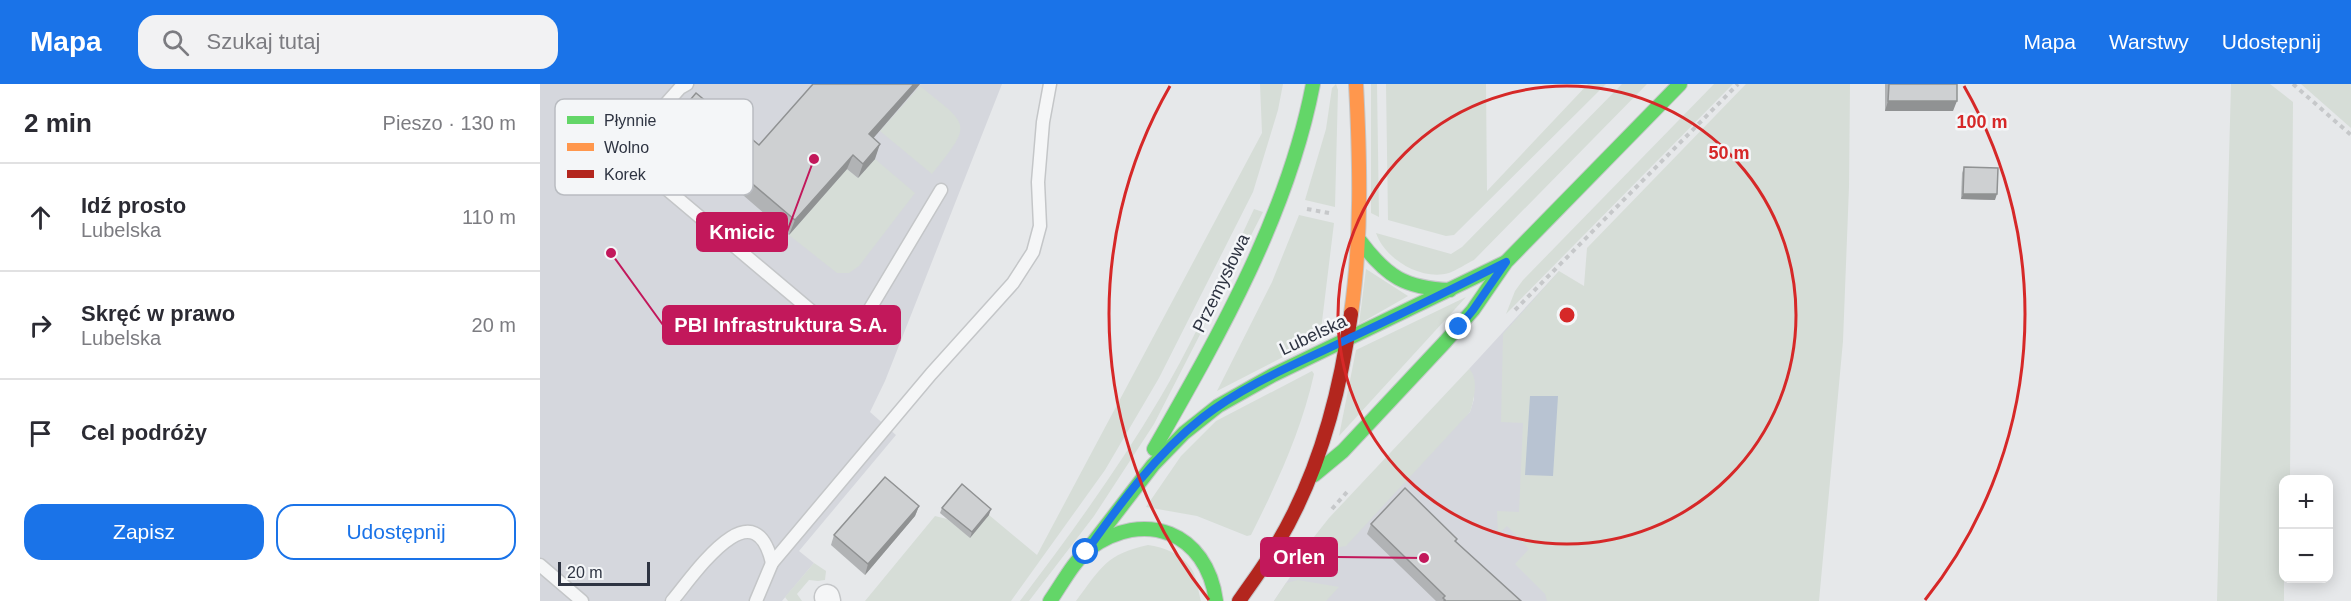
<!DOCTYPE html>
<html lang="pl">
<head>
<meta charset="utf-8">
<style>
  :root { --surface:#fff; --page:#f2f2f3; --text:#2b2b33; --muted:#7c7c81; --line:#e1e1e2; --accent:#1a73e8 }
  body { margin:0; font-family:Arial,sans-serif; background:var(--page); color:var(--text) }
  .controls { position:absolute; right:18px; bottom:18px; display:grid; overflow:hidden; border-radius:12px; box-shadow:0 3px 15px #0003 }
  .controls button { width:54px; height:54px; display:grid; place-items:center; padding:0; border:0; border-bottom:2px solid var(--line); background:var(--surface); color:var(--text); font:30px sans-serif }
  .scale { position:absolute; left:18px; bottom:15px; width:92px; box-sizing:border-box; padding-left:6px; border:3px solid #2e3442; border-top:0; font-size:16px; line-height:21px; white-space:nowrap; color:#2e3442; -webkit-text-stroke:4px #f4f6f8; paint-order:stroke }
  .stop { position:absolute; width:18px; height:18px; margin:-14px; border:4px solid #1a73e8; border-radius:50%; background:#fff }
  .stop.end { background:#1a73e8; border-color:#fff; box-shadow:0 2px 6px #0008 }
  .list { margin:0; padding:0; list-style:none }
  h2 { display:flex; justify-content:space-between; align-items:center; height:78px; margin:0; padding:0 24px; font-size:26px }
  h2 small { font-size:20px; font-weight:400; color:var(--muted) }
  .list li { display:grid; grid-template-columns:39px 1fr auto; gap:18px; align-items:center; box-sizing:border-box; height:108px; padding:0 24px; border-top:2px solid var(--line) }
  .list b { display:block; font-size:22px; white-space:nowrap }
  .list p { margin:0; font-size:20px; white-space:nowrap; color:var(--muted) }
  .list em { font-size:20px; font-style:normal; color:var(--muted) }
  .actions { display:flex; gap:12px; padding:18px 24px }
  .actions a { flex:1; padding:14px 0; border:2px solid var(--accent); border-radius:18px; text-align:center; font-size:21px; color:var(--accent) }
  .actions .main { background:var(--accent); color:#fff }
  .icon { flex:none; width:33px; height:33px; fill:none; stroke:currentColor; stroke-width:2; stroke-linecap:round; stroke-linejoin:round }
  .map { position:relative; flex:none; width:1811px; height:517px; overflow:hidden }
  header { display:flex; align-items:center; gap:36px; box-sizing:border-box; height:84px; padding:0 30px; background:var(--accent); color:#fff }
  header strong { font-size:28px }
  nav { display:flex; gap:33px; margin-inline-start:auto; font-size:21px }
  .search { width:420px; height:54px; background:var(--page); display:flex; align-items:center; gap:15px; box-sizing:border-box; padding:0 21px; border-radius:18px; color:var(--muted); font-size:22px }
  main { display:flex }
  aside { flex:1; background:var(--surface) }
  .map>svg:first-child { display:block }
  .built { fill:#d5d7dd }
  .green { fill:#d6ddd7 }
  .water { fill:#b8c3d2 }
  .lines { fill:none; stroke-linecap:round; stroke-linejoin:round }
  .lane-casing { stroke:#c4c6c8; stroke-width:15 }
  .street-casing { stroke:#c4c6c8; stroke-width:27 }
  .fast-casing { stroke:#c4c6c8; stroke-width:16 }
  .slow-casing { stroke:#c4c6c8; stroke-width:16 }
  .jam-casing { stroke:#c4c6c8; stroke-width:16 }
  .path { stroke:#c6c8ca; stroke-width:4; stroke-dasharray:4.5 4.5; stroke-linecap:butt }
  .lane { stroke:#f5f6f7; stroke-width:12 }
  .street { stroke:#f5f6f7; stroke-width:24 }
  .fast { stroke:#63d668; stroke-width:14 }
  .slow { stroke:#ff974d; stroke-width:14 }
  .jam { stroke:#b3261e; stroke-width:14 }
  .wall { fill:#b1b3b5 }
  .shaded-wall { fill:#909293 }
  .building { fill:#ced0d2; stroke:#909293; stroke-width:1.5 }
  .route { stroke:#1a73e8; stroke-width:8 }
  .ring { fill:none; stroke:#d62828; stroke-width:3 }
  .labels { text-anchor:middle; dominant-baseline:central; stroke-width:5; stroke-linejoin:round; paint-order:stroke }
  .street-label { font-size:18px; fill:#2e3442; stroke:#f4f6f8 }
  .key { fill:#f4f6f8; stroke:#b9bcc1; stroke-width:1.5 }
  .key-label { font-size:16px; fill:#2e3442 }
  .centre { fill:#d62828; stroke:#f4f6f8; stroke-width:3 }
  .ring-label { font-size:18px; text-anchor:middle; font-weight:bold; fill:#d62828; stroke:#f4f6f8; stroke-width:5; stroke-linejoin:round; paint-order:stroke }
  .leader { fill:none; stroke:#c2185b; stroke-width:2 }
  .callout-dot { fill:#c2185b; stroke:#f4f6f8; stroke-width:2 }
  .callout { fill:#c2185b; stroke:#c2185b; stroke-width:2 }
  .callout-label { font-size:20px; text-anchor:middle; font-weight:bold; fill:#fff }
</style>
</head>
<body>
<header>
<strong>Mapa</strong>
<div class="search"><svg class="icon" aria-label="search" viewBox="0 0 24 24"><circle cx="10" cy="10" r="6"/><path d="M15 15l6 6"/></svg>Szukaj tutaj</div>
<nav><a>Mapa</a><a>Warstwy</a><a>Udostępnij</a></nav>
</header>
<main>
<aside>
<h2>2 min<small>Pieszo · 130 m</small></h2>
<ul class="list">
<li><svg class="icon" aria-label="ahead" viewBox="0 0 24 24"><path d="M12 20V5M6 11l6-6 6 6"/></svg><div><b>Idź prosto</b><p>Lubelska</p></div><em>110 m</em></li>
<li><svg class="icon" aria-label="right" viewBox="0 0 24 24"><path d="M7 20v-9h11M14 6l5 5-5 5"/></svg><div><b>Skręć w prawo</b><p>Lubelska</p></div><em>20 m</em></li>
<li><svg class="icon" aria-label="arrive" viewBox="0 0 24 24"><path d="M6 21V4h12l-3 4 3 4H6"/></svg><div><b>Cel podróży</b></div></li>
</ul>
<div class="actions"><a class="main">Zapisz</a><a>Udostępnij</a></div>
</aside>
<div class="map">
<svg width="1811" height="517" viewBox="0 0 1811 517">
  <rect width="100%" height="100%" fill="#e6e8ea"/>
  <g class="built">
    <path d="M 0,0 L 462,0 L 345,297 L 330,328 L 356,351 L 259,467 L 274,479 L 242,517 L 0,517 Z"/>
    <path d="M 1019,187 L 1009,517 L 734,517 L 768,466 L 770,468 L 930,328 L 934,315 L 933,293 L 929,285 Z"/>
  </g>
  <g class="green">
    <path d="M 720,0 L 743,0 L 738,26 L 713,108 L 619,294 L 565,386 L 471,517 L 325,517 L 395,432 L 407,435 L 430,453 L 449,431 L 497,471 L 722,49 Z"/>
    <path d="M 796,0 L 798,6 L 795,123 L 765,116 L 786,45 L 792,4 Z"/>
    <path d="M 831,0 L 837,0 L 839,133 L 831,129 Z"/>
    <path d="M 846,0 L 946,0 L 947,107 L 1048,0 L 1066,0 L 914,151 L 906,152 L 848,136 Z"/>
    <path d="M 1082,0 L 1107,0 L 934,176 C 926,180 917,186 909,189 C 881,197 845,175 836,149 L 911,170 L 922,163 Z"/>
    <path d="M 1174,0 L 1193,0 L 966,230 L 975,207 L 983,196 Z"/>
    <path d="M 1206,0 L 1310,0 L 1309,103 L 1303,257 L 1279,517 L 1007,517 L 1005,510 L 975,480 L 989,465 L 967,442 L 958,450 L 957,427 L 979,428 L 983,339 L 961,338 L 963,250 L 1019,187 L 1044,202 L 1047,164 Z"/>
    <path d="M 1691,0 L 1730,0 L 1753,18 L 1750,395 L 1744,396 L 1744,517 L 1677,517 Z"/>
    <path d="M 1761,0 L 1811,0 L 1811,44 Z"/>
    <path d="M 380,2 C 429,42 434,38 392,90 L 340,47 Z"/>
    <path d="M 335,75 L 375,109 L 319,182 L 309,189 L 297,189 L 249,151 L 307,85 L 318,94 Z"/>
    <path d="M 714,125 L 723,128 L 614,340 L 554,432 L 489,517 L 480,517 C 530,451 578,385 620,314 C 656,253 684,189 714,125 Z"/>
    <path d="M 759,131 L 794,139 L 780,254 L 677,307 L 732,198 Z"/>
    <path d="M 826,185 L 868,212 L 819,240 Z"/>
    <path d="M 926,213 L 799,352 L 816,266 Z"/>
    <path d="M 929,285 C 939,294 934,316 930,328 L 806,462 L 770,468 L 768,466 L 770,458 L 789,434 Z"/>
    <path d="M 772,287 L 774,290 C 761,348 737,399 711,451 L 707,452 L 657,432 L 606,423 L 641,372 L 676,337 Z"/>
    <path d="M 608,461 C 624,463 641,470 651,484 C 657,492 658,507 661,517 L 536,517 C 561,484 566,470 608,461 Z"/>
    <path d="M 274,479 L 286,487 L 285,496 L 278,497 L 269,496 L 257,510 L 262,517 L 248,517 L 245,513 Z"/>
    <path d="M 758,496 L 799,503 L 786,517 L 734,517 L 746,499 Z"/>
  </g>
  <path class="water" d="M 990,312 L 1018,312 L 1013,392 L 985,391 Z"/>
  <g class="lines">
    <g class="lane-casing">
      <g id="lane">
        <path d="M 47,38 L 288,241 C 308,245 314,242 328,228 L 401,106"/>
        <path d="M 83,68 L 140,4 L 147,0"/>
        <path d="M 0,481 L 42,517"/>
        <path d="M 132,517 C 154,491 214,401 232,479"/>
        <path d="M 216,517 L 232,479 L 391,290 L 473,199 L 493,168 L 500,142 L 498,98 L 503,38 L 510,0"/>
      </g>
    </g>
    <g class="street-casing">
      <path id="street" d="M 287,513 L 288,517"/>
    </g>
    <g class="fast-casing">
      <g id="fast">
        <path d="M 820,157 C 847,193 865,204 910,206"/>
        <path d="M 614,365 C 679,251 748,131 773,0"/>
        <path d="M 774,391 L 803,367 L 905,258 L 933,226 L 966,178 L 1140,0"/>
        <path d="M 546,468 L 613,381 L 644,349 L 678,322 L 733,291 L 964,179"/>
        <path d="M 510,517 C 522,500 533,478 549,465 C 604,424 667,448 676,517"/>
      </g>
    </g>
    <g class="slow-casing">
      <path id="slow" d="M 811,230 C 822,154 820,77 816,0"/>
    </g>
    <g class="jam-casing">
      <path id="jam" d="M 699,517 C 712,498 726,480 737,460 C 779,390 800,310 811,230"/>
    </g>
    <g class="path">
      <path d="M 1753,0 L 1811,51"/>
      <path d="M 767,125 L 789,129"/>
      <path d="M 975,226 L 1198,0"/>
      <path d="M 792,425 L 807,408"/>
    </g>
    <use href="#lane" class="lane"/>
    <use href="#street" class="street"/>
    <use href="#fast" class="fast"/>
    <use href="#slow" class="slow"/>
    <use href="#jam" class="jam"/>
  </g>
  <g class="wall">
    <path d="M 273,0 L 380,0 L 333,54 L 335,75 L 318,94 L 307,85 L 249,151 L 130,48 L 135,34 L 219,61 Z"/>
    <path d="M 1345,0 L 1417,0 L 1413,27 L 1345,27 Z"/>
    <path d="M 1424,83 L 1455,116 L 1421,115 L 1422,89 Z"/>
    <path d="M 379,422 L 375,432 L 325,491 L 291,461 L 294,451 Z"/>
    <path d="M 402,424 L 449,431 L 430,454 L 400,429 Z"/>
    <path d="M 831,440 L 917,455 L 916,458 L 981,517 L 896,517 L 827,450 Z"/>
  </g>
  <g class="shaded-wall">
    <path d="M 374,0 L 380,0 L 324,65 L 329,50 Z"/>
    <path d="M 1348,17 L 1417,17 L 1413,27 L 1345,27 Z"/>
    <path d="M 340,60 L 335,75 L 318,94 L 323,80 Z"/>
    <path d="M 313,71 L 307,85 L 249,151 L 255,136 Z"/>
    <path d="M 1423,110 L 1457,110 L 1455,116 L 1421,115 Z"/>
    <path d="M 379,422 L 375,432 L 325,491 L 328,480 Z"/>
    <path d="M 451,425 L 449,431 L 430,454 L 432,448 Z"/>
  </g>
  <g class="building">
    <path d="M 273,0 L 374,0 L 329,50 L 340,60 L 323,80 L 313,71 L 255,136 L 135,34 L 156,9 L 219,61 Z"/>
    <path d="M 1349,0 L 1417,0 L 1417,17 L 1348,17 Z"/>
    <path d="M 1424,83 L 1458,84 L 1457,110 L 1423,110 Z"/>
    <path d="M 345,393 L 379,422 L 328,480 L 294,451 Z"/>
    <path d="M 422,400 L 451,425 L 432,448 L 402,424 Z"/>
    <path d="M 865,404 L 917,455 L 915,457 L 981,517 L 904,517 L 905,516 L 903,514 L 905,512 L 831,440 Z"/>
  </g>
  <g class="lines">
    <path class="route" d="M 546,468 C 580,420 615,371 662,334 C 707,299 759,279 810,254 C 862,230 914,204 966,178 L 933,226 L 919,243"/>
  </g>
  <g class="ring">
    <circle cx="1027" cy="231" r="229"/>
    <path d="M669 516A458 458 0 0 1 630 2M1424 2A458 458 0 0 1 1385 516"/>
  </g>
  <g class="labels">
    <g class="street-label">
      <text transform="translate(681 199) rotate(-64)">Przemysłowa</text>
      <text transform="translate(773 251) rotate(-25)">Lubelska</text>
    </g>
  </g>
  <rect x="15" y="15" width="198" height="96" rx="9" class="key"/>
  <rect x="27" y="32" width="27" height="8" fill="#63d668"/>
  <rect x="27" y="59" width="27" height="8" fill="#ff974d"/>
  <rect x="27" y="86" width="27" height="8" fill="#b3261e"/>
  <g class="key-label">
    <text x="64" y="42">Płynnie</text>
    <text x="64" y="69">Wolno</text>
    <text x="64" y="96">Korek</text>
  </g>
  <circle cx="1027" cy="231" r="9" class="centre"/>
  <g class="ring-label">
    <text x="1442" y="44">100 m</text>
    <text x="1189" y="75">50 m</text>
  </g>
  <path class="leader" d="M274 75L247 148M71 169L123 241M884 474L797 473"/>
  <g class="callout-dot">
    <circle cx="274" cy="75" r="6"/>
    <circle cx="71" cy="169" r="6"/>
    <circle cx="884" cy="474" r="6"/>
  </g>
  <g class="callout">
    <rect x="157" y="129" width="90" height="38" rx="6"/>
    <rect x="123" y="222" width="237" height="38" rx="6"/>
    <rect x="721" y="454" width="76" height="38" rx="6"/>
  </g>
  <g class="callout-label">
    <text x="202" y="155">Kmicic</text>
    <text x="241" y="248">PBI Infrastruktura S.A.</text>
    <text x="759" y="480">Orlen</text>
  </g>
</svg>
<div class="controls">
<button>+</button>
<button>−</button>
</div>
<div class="scale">20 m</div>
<div class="stop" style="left:546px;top:468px"></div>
<div class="stop end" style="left:919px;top:243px"></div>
</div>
</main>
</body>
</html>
